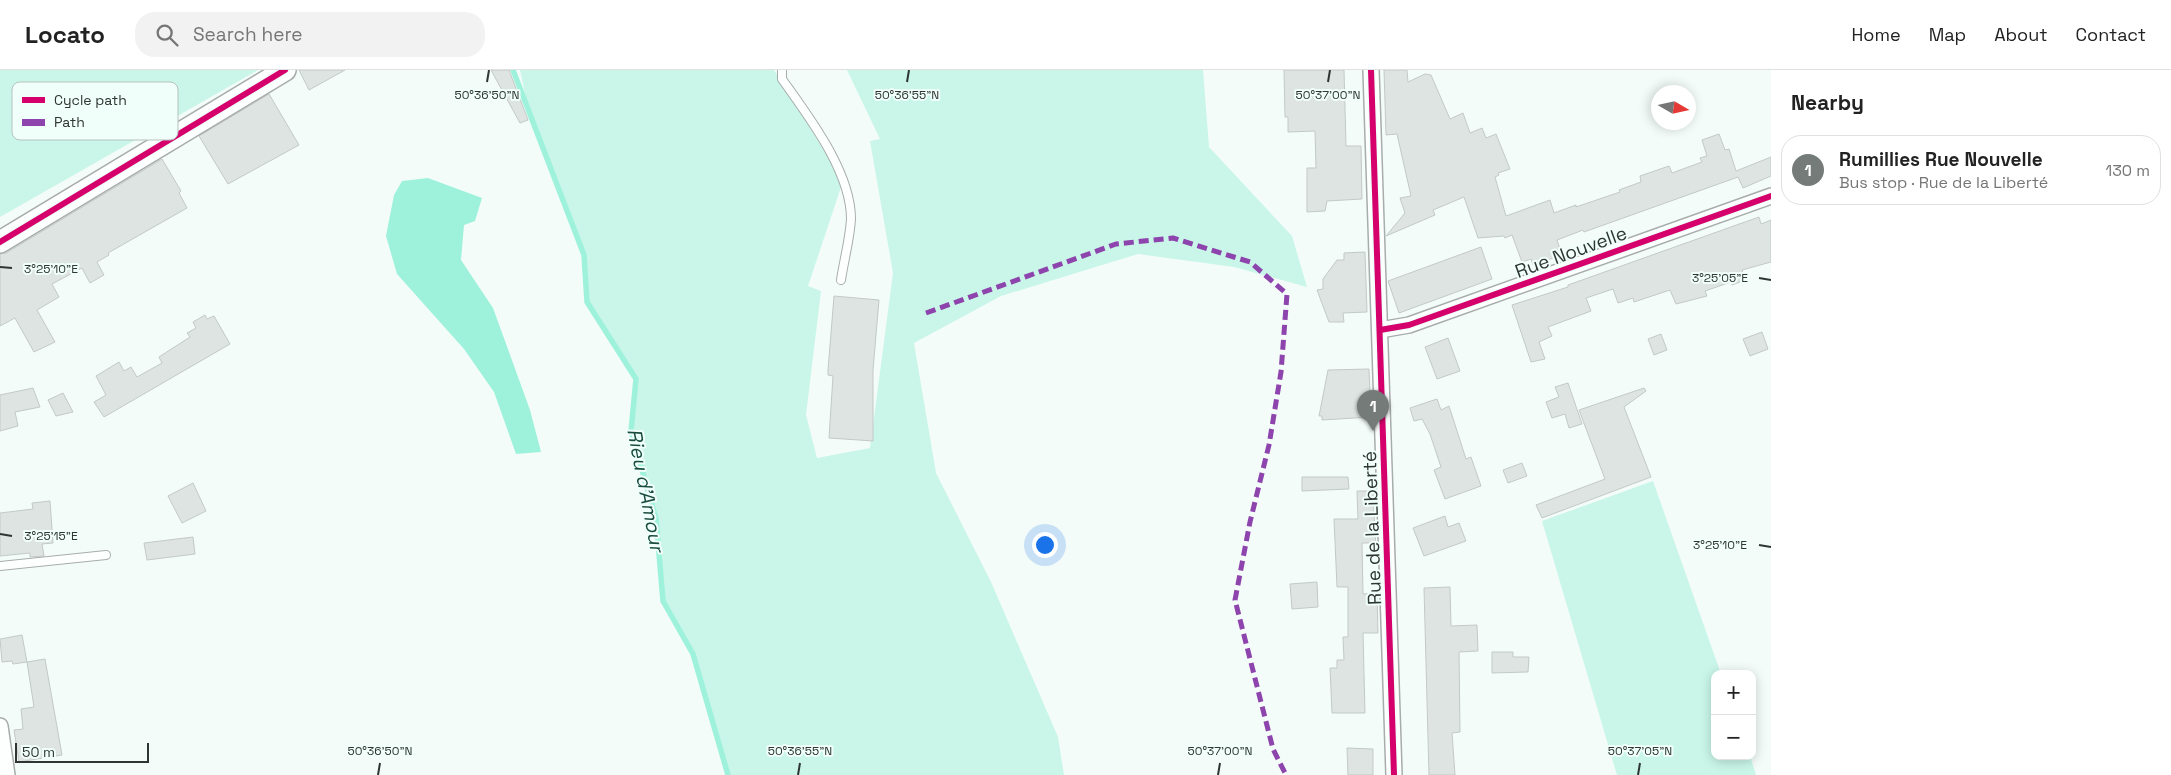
<!DOCTYPE html>
<html lang="en">
<head>
<meta charset="utf-8">
<style>
  :root { --surface:#fff; --page:#f2f2f2; --text:#222; --muted:#767676; --line:#e0e0e0; --accent:#747b78 }
  body { margin:0; font-family:"Space Grotesk",sans-serif; background:var(--page); color:var(--text) }
  .controls { position:absolute; right:15px; bottom:15px; display:grid; overflow:hidden; border-radius:10px; box-shadow:0 2px 12px #0003 }
  .controls button { width:45px; height:45px; display:grid; place-items:center; padding:0; border:0; border-bottom:1px solid var(--line); background:var(--surface); color:var(--text); font:25px sans-serif }
  .compass { position:absolute; left:1651px; top:15px; width:45px; height:45px; border-radius:50%; background:var(--surface); box-shadow:0 2px 12px #0003; rotate:99deg }
  .scale { position:absolute; left:15px; bottom:12px; width:134px; box-sizing:border-box; padding-left:5px; border:2px solid #2f3533; border-top:0; font-size:14px; line-height:18px; white-space:nowrap; color:#2f3533; -webkit-text-stroke:4px #f0fffa; paint-order:stroke }
  .you { position:absolute; left:1044px; top:474px; width:18px; height:18px; margin:-12px; border:4px solid #fff; border-radius:50%; background:#1a73e8; box-shadow:0 0 0 8px #1a73e833 }
  .badge { display:grid; place-items:center; width:32px; height:32px; border-radius:50%; background:var(--accent); color:#fff; font-size:16px; font-weight:700 }
  .pin { position:absolute; translate:-50% -41px; filter:drop-shadow(0 1px 2px #0008) }
  .pin::after { content:''; position:absolute; top:26px; width:18px; height:15px; background:inherit; clip-path:polygon(0 0,100% 0,50% 100%) }
  .list { margin:0; padding:0; list-style:none }
  h2 { display:flex; justify-content:space-between; align-items:center; height:65px; margin:0; padding:0 20px; font-size:21px }
  h2 small { font-size:16px; font-weight:400; color:var(--muted) }
  .list li { display:grid; grid-template-columns:32px 1fr auto; gap:15px; align-items:center; box-sizing:border-box; height:70px; margin:0 10px 10px; padding:0 10px; border:1px solid var(--line); border-radius:20px }
  .list b { display:block; font-size:19px; white-space:nowrap }
  .list p { margin:0; font-size:16px; white-space:nowrap; color:var(--muted) }
  .list em { font-size:16px; font-style:normal; color:var(--muted) }
  .icon { flex:none; width:28px; height:28px; fill:none; stroke:currentColor; stroke-width:2; stroke-linecap:round; stroke-linejoin:round }
  .map { position:relative; flex:none; width:1771px; height:705px; overflow:hidden }
  header { display:flex; align-items:center; gap:30px; box-sizing:border-box; height:70px; padding:0 25px; background:var(--surface); border-bottom:1px solid var(--line) }
  header strong { font-size:24px }
  nav { display:flex; gap:28px; margin-inline-start:auto; font-size:18px }
  .search { width:350px; height:45px; background:var(--page); display:flex; align-items:center; gap:12px; box-sizing:border-box; padding:0 18px; border-radius:20px; color:var(--muted); font-size:19px }
  main { display:flex }
  aside { flex:1; background:var(--surface) }
  .map>svg:first-child { display:block }
  .green { fill:#c9f6e8 }
  .water { fill:#9ef2db }
  .lines { fill:none; stroke-linecap:round; stroke-linejoin:round }
  .stream { stroke:#9ef2db; stroke-width:5.5 }
  .building { fill:#dee4e2; stroke:#c3c9c7 }
  .lane-casing { stroke:#a7adab; stroke-width:10 }
  .street-casing { stroke:#a7adab; stroke-width:18 }
  .secondary-casing { stroke:#a7adab; stroke-width:24 }
  .lane { stroke:#fdfffe; stroke-width:8 }
  .street { stroke:#fdfffe; stroke-width:15 }
  .secondary { stroke:#fdfffe; stroke-width:21 }
  .quiet { stroke:#8e44ad; stroke-width:5; stroke-dasharray:10 5; stroke-linecap:butt }
  .cycleway-casing { stroke:#f0fffa; stroke-width:9 }
  .cycleway { stroke:#d6006c; stroke-width:6 }
  .ticks { fill:none; stroke:#2f3533; stroke-width:2 }
  .labels { text-anchor:middle; dominant-baseline:central; stroke-width:4; stroke-linejoin:round; paint-order:stroke }
  .street-label { font-size:19px; fill:#2f3533; stroke:#f0fffa }
  .water-label { font-size:20px; font-style:italic; fill:#194c3f; stroke:#f0fffa }
  .key { fill:#f0fffa; stroke:#b6c2be; stroke-width:1 }
  .key-label { font-size:14px; fill:#2f3533 }
  .ticks-label { font-size:12px; text-anchor:middle; fill:#2f3533; stroke:#f0fffa; stroke-width:4; stroke-linejoin:round; paint-order:stroke }
</style>
</head>
<body>
<header>
<strong>Locato</strong>
<div class="search"><svg class="icon" aria-label="search" viewBox="0 0 24 24"><circle cx="10" cy="10" r="6"/><path d="M15 15l6 6"/></svg>Search here</div>
<nav><a>Home</a><a>Map</a><a>About</a><a>Contact</a></nav>
</header>
<main>
<div class="map">
<svg width="1771" height="705" viewBox="0 0 1771 705">
  <rect width="100%" height="100%" fill="#f4fcf9"/>
  <g class="green">
    <path d="M 0,0 L 258,0 L 0,147 Z"/>
    <path d="M 520,0 L 774,0 L 843,111 L 808,216 L 821,221 L 806,345 L 817,388 L 870,378 L 893,203 L 870,71 L 880,69 L 847,0 L 1203,0 L 1209,77 L 1292,166 L 1307,217 L 1234,197 L 1138,184 L 1001,226 L 914,273 L 936,403 L 991,512 L 1058,667 L 1064,705 L 730,705 L 693,584 L 663,531 L 654,442 L 631,361 L 636,309 L 587,232 L 584,185 L 529,43 Z"/>
    <path d="M 1653,411 L 1721,604 L 1715,604 L 1715,686 L 1750,686 L 1756,705 L 1617,705 L 1542,451 Z"/>
  </g>
  <path class="water" d="M 428,108 L 482,128 L 475,151 L 464,155 L 461,190 L 493,238 L 530,340 L 541,382 L 516,384 L 494,322 L 464,279 L 397,204 L 386,166 L 394,125 L 402,111 Z"/>
  <g class="lines">
    <path class="stream" d="M 513,0 L 584,185 L 587,232 L 636,309 L 631,361 L 656,449 L 663,531 L 693,584 L 728,705"/>
  </g>
  <g class="building">
    <path d="M 299,0 L 345,0 L 309,20 Z"/>
    <path d="M 491,0 L 509,0 L 528,50 L 520,53 Z"/>
    <path d="M 1284,0 L 1344,0 L 1346,76 L 1361,76 L 1362,129 L 1327,131 L 1325,141 L 1307,142 L 1307,98 L 1316,98 L 1315,61 L 1288,62 L 1288,47 L 1285,47 Z"/>
    <path d="M 1384,0 L 1407,0 L 1408,12 L 1425,4 L 1431,5 L 1450,49 L 1463,43 L 1470,63 L 1482,58 L 1486,68 L 1496,64 L 1510,99 L 1498,103 L 1499,105 L 1495,107 L 1506,146 L 1550,130 L 1554,143 L 1576,135 L 1576,137 L 1620,122 L 1619,120 L 1641,112 L 1640,106 L 1669,96 L 1672,103 L 1702,92 L 1700,88 L 1707,86 L 1702,70 L 1719,64 L 1725,80 L 1729,79 L 1736,101 L 1771,87 L 1771,106 L 1743,118 L 1738,107 L 1584,162 L 1583,160 L 1557,170 L 1562,185 L 1533,195 L 1531,189 L 1522,192 L 1512,165 L 1505,168 L 1504,166 L 1478,168 L 1464,127 L 1433,140 L 1435,145 L 1386,166 L 1405,143 L 1400,128 L 1411,126 L 1397,64 L 1386,65 Z"/>
    <path d="M 269,24 L 299,75 L 228,114 L 199,66 Z"/>
    <path d="M 162,89 L 181,121 L 179,123 L 187,138 L 108,183 L 109,185 L 97,192 L 104,205 L 90,213 L 82,198 L 52,214 L 59,227 L 37,240 L 55,272 L 34,282 L 15,248 L 0,256 L 0,184 L 6,183 Z"/>
    <path d="M 1759,147 L 1761,154 L 1771,150 L 1771,192 L 1742,200 L 1745,210 L 1732,215 L 1731,212 L 1705,221 L 1707,226 L 1676,234 L 1670,220 L 1634,232 L 1633,228 L 1618,233 L 1613,219 L 1586,228 L 1591,241 L 1548,257 L 1552,266 L 1539,272 L 1545,289 L 1531,292 L 1512,235 L 1568,217 L 1568,215 Z"/>
    <path d="M 1481,177 L 1492,209 L 1399,243 L 1388,211 Z"/>
    <path d="M 1365,182 L 1367,242 L 1343,243 L 1344,252 L 1329,252 L 1317,220 L 1323,219 L 1323,209 L 1337,190 L 1344,190 L 1344,183 Z"/>
    <path d="M 834,226 L 879,230 L 873,300 L 873,371 L 829,368 L 833,306 L 828,305 L 828,300 Z"/>
    <path d="M 205,245 L 207,249 L 214,246 L 230,274 L 104,347 L 94,332 L 106,325 L 96,306 L 119,292 L 124,301 L 131,297 L 137,307 L 162,293 L 159,287 L 190,267 L 187,263 L 196,258 L 193,252 Z"/>
    <path d="M 1762,262 L 1768,279 L 1750,286 L 1743,269 Z"/>
    <path d="M 1661,264 L 1667,280 L 1654,285 L 1648,269 Z"/>
    <path d="M 1448,268 L 1460,301 L 1437,309 L 1425,277 Z"/>
    <path d="M 1369,299 L 1371,347 L 1322,350 L 1322,346 L 1319,346 L 1328,300 Z"/>
    <path d="M 1568,313 L 1582,354 L 1569,358 L 1565,344 L 1552,348 L 1546,332 L 1559,327 L 1555,317 Z"/>
    <path d="M 33,318 L 40,337 L 15,342 L 18,356 L 0,361 L 0,325 Z"/>
    <path d="M 1644,318 L 1646,321 L 1624,337 L 1651,407 L 1542,448 L 1536,435 L 1605,409 L 1579,340 Z"/>
    <path d="M 63,323 L 73,342 L 56,346 L 48,330 Z"/>
    <path d="M 1437,329 L 1441,340 L 1449,336 L 1466,389 L 1471,387 L 1481,416 L 1445,429 L 1434,400 L 1441,397 L 1430,364 L 1422,349 L 1414,351 L 1410,338 Z"/>
    <path d="M 1522,393 L 1527,406 L 1508,413 L 1503,400 Z"/>
    <path d="M 1302,407 L 1348,407 L 1349,419 L 1302,421 Z"/>
    <path d="M 193,413 L 206,441 L 182,453 L 168,426 Z"/>
    <path d="M 1357,421 L 1373,421 L 1376,482 L 1371,473 L 1362,473 L 1363,524 L 1377,523 L 1378,563 L 1363,563 L 1365,643 L 1332,643 L 1330,598 L 1337,598 L 1337,590 L 1344,590 L 1343,567 L 1348,567 L 1348,517 L 1337,517 L 1334,449 L 1358,449 Z"/>
    <path d="M 50,431 L 53,473 L 42,474 L 44,486 L 30,487 L 30,483 L 0,486 L 0,443 L 33,439 L 32,433 Z"/>
    <path d="M 1445,446 L 1448,457 L 1459,453 L 1466,471 L 1424,486 L 1413,458 Z"/>
    <path d="M 193,467 L 195,484 L 147,490 L 144,473 Z"/>
    <path d="M 1317,512 L 1318,537 L 1292,539 L 1290,514 Z"/>
    <path d="M 1450,517 L 1451,556 L 1477,555 L 1478,581 L 1459,582 L 1460,662 L 1452,663 L 1455,705 L 1429,705 L 1424,518 Z"/>
    <path d="M 22,565 L 27,592 L 13,594 L 12,591 L 2,592 L 0,569 Z"/>
    <path d="M 1492,582 L 1513,582 L 1513,587 L 1529,587 L 1528,602 L 1492,603 Z"/>
    <path d="M 45,589 L 62,685 L 19,692 L 14,660 L 23,659 L 21,639 L 34,637 L 27,592 Z"/>
    <path d="M 1347,678 L 1373,679 L 1373,705 L 1348,705 Z"/>
  </g>
  <g class="lines">
    <g class="lane-casing">
      <g id="lane">
        <path d="M 782,0 L 782,9 C 808,46 851,101 851,149 C 850,168 844,190 841,210"/>
        <path d="M 0,496 L 106,485"/>
      </g>
    </g>
    <g class="street-casing">
      <g id="street">
        <path d="M 1371,0 L 1394,705"/>
        <path d="M 1380,260 L 1409,255 L 1771,126"/>
        <path d="M 0,656 L 7,705"/>
      </g>
    </g>
    <g class="secondary-casing">
      <path id="secondary" d="M 0,172 L 285,0"/>
    </g>
    <use href="#lane" class="lane"/>
    <use href="#street" class="street"/>
    <use href="#secondary" class="secondary"/>
    <path class="quiet" d="M 926,243 L 1116,174 L 1173,168 L 1250,192 L 1287,224 L 1281,302 L 1269,375 L 1250,452 L 1235,530 L 1273,679 L 1286,705"/>
    <g class="cycleway-casing">
      <g id="cycleway">
        <path d="M 1371,0 L 1394,705"/>
        <path d="M 0,172 L 285,0"/>
        <path d="M 1380,260 L 1409,255 L 1771,126"/>
      </g>
    </g>
    <use href="#cycleway" class="cycleway"/>
  </g>
  <path class="ticks" d="M 487,12 L 489,0M 907,12 L 909,0M 1328,12 L 1330,0M 0,197 L 12,198M 1759,208 L 1771,210M 0,464 L 12,466M 1759,475 L 1771,477M 378,705 L 380,693M 798,705 L 800,693M 1218,705 L 1220,693M 1638,705 L 1640,693"/>
  <g class="labels">
    <g class="street-label">
      <text transform="translate(1571 182) rotate(-20)">Rue Nouvelle</text>
      <text transform="translate(1372 458) rotate(-92)">Rue de la Liberté</text>
    </g>
    <g class="water-label">
      <text transform="translate(646 420) rotate(79)">Rieu d'Amour</text>
    </g>
  </g>
  <rect x="12" y="12" width="166" height="58" rx="8" class="key"/>
  <rect x="22" y="27" width="23" height="6" fill="#d6006c"/>
  <rect x="22" y="49" width="23" height="7" fill="#8e44ad"/>
  <g class="key-label">
    <text x="54" y="35">Cycle path</text>
    <text x="54" y="57">Path</text>
  </g>
  <g class="ticks-label">
    <text x="487" y="29">50°36'50"N</text>
    <text x="907" y="29">50°36'55"N</text>
    <text x="1328" y="29">50°37'00"N</text>
    <text x="51" y="203">3°25'10"E</text>
    <text x="1720" y="212">3°25'05"E</text>
    <text x="51" y="470">3°25'15"E</text>
    <text x="1720" y="479">3°25'10"E</text>
    <text x="380" y="685">50°36'50"N</text>
    <text x="800" y="685">50°36'55"N</text>
    <text x="1220" y="685">50°37'00"N</text>
    <text x="1640" y="685">50°37'05"N</text>
  </g>
</svg>
<div class="controls">
<button>+</button>
<button>−</button>
</div>
<svg class="compass" viewBox="-18 -18 36 36"><path d="M0-13l5 13h-10z" fill="#e53935"/><path d="M0 13l5-13h-10z" fill="#767676"/></svg>
<div class="scale">50 m</div>
<div class="you"></div>
<div class="pin badge" style="left:1373px;top:361px">1</div>
</div>
<aside>
<h2>Nearby<small></small></h2>
<ul class="list">
<li><span class="badge">1</span><div><b>Rumillies Rue Nouvelle</b><p>Bus stop · Rue de la Liberté</p></div><em>130 m</em></li>
</ul>
</aside>
</main>
</body>
</html>
